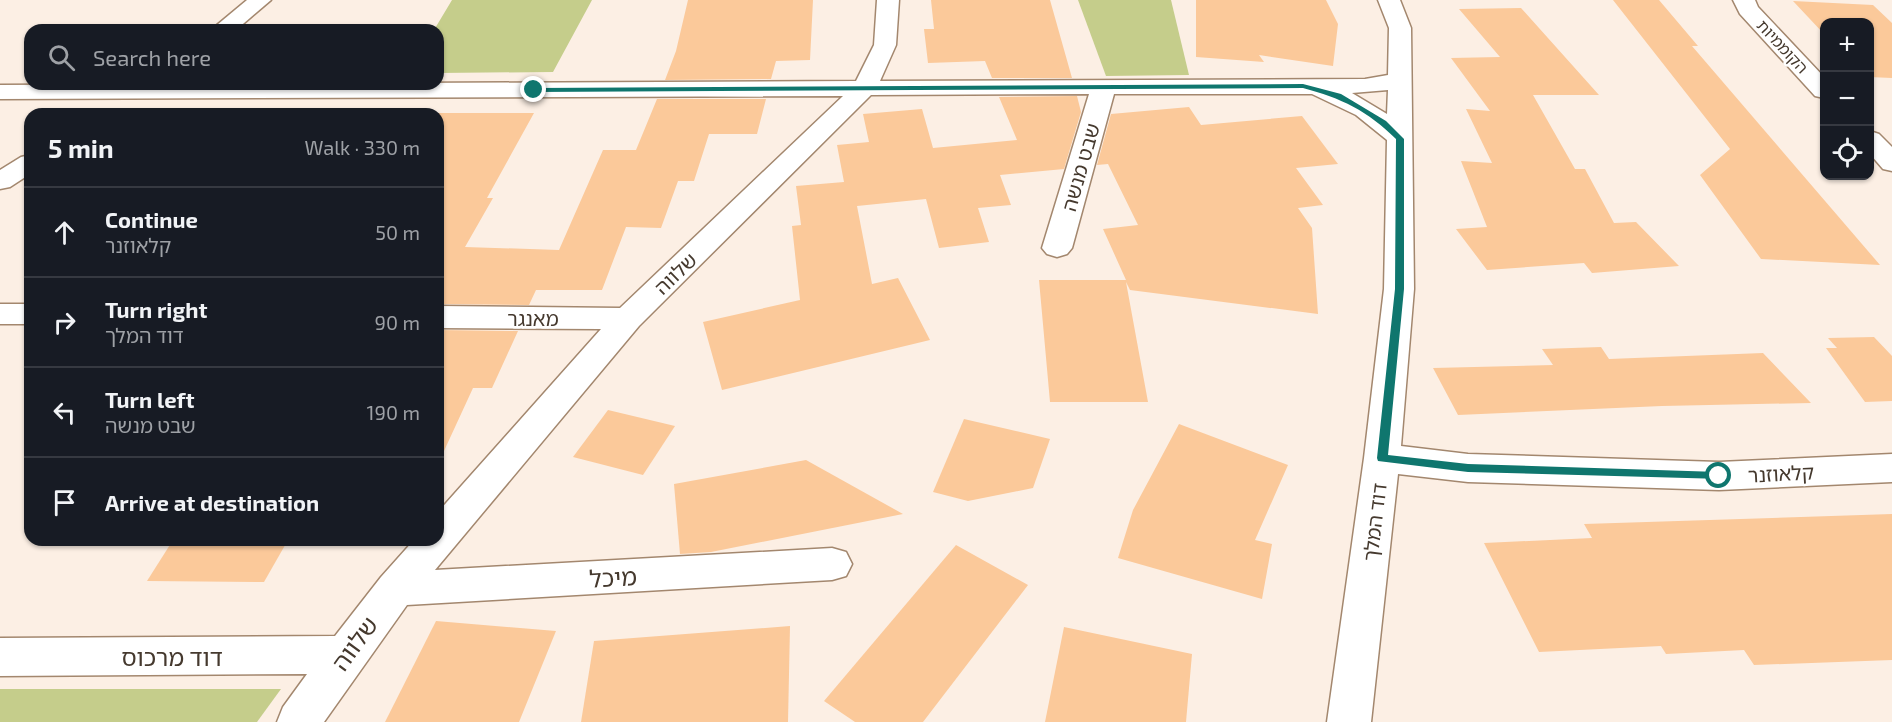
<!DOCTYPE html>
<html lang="en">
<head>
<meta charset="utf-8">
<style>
  :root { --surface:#171b24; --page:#20242c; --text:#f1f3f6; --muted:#9ea1a6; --line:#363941 }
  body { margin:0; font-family:"Exo 2","Noto Sans Hebrew",sans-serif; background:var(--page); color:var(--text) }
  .controls { position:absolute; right:18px; top:18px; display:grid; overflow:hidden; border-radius:12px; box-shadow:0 2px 4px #0004 }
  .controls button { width:54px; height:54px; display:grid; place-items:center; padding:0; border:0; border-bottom:2px solid var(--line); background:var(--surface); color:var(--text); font:30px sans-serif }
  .stop { position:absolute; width:18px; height:18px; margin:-14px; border:4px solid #0f766e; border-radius:50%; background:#fff }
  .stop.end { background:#0f766e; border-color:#fff; box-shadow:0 2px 6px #0008 }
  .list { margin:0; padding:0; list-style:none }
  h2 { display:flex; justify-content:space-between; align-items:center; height:78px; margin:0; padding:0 24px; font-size:26px }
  h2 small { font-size:20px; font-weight:400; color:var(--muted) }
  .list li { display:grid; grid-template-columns:39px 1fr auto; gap:18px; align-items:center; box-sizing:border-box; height:90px; padding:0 24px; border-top:2px solid var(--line) }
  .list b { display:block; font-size:22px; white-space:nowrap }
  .list p { margin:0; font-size:20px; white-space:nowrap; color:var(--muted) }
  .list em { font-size:20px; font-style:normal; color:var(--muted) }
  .icon { flex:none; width:33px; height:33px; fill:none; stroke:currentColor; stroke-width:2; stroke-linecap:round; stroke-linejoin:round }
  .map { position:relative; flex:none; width:1892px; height:722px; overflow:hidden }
  .search { position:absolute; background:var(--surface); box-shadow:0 2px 4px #0004; left:24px; top:24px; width:420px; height:66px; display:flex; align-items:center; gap:15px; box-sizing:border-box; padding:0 21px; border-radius:18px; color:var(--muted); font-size:22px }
  .panel { position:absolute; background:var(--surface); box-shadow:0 2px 4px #0004; left:24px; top:108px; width:420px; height:438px; border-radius:18px }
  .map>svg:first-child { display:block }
  .green { fill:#c5cd8b }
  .building { fill:#fbc99a }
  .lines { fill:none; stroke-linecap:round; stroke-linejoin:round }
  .minor-casing { stroke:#a3876e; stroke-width:3 }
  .minor { fill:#fff; fill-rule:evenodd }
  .route { fill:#0f766e }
  .labels { text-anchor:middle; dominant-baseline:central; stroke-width:5; stroke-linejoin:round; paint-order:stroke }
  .far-street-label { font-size:16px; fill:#45392e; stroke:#fff }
  .street-label { font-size:20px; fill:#45392e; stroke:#fff }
  .near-street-label { font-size:24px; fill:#45392e; stroke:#fff }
</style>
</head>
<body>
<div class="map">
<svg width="1892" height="722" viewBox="0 0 1892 722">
  <rect width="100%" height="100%" fill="#fcefe4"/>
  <g class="green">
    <path d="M 452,0 L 592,0 L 553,72 L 438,73 L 438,30 L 434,30 Z"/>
    <path d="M 1078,0 L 1171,0 L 1189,75 L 1106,76 Z"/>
    <path d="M 0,689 L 281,689 L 257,722 L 0,722 Z"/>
  </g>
  <g class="building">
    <path d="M 688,0 L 813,0 L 810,60 L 776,61 L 771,79 L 665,80 L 676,51 Z"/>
    <path d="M 931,0 L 1050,0 L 1072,78 L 992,78 L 985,61 L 928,63 L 924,29 L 934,29 Z"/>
    <path d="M 1196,0 L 1326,0 L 1338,24 L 1333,66 L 1259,55 L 1264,62 L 1196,57 Z"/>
    <path d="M 1613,0 L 1659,0 L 1698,46 L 1692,46 L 1880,265 L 1761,259 L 1700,175 L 1730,149 Z"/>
    <path d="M 1793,1 L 1873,5 L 1892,23 L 1892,78 L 1869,77 L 1869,22 L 1824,22 L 1824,34 Z"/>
    <path d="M 1521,8 L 1599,95 L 1533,95 L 1575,169 L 1585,169 L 1614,223 L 1636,222 L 1679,266 L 1592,273 L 1584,263 L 1487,270 L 1456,229 L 1487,227 L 1461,161 L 1492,163 L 1466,109 L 1490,111 L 1451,58 L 1500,57 L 1459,9 Z"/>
    <path d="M 1077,96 L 1081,112 L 1064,169 L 1000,175 L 1011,205 L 978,208 L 989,242 L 939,248 L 926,199 L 857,206 L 872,284 L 898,278 L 930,340 L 722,390 L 703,322 L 800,300 L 792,226 L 801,225 L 796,186 L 844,182 L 837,145 L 869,142 L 863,114 L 922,109 L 933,148 L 1017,140 L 999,97 Z"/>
    <path d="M 657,99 L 766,99 L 757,134 L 709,134 L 694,181 L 678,181 L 661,228 L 626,227 L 602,290 L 536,290 L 529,305 L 438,304 L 438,113 L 534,113 L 487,198 L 493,198 L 465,247 L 559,250 L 603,150 L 636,150 Z"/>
    <path d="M 1189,107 L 1201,125 L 1302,116 L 1338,164 L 1296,168 L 1323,205 L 1298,208 L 1312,228 L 1318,314 L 1130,290 L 1126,282 L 1148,402 L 1050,402 L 1039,280 L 1126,280 L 1103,229 L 1138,225 L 1108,164 L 1097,165 L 1111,114 Z"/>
    <path d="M 438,330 L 518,331 L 492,388 L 473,388 L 438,464 Z"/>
    <path d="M 1874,337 L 1892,356 L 1892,401 L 1865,402 L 1826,348 L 1837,348 L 1828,338 Z"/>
    <path d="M 1601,347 L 1609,359 L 1763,353 L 1811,403 L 1662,406 L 1458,415 L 1433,368 L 1553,365 L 1542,349 Z"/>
    <path d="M 608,410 L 675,426 L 643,475 L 573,457 Z"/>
    <path d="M 964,419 L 1050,439 L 1033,488 L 968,501 L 933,492 Z"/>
    <path d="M 1179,424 L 1288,465 L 1255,540 L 1272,544 L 1262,599 L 1118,558 L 1133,510 Z"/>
    <path d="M 806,460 L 903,514 L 711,552 L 680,554 L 674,484 Z"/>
    <path d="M 1892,514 L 1892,660 L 1754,665 L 1744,650 L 1666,654 L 1661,646 L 1539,652 L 1484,543 L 1592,538 L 1584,524 Z"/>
    <path d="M 173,540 L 288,540 L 264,582 L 147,581 Z"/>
    <path d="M 956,545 L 1028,585 L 923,722 L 855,722 L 824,701 Z"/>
    <path d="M 436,621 L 556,631 L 519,722 L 385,722 Z"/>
    <path d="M 790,626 L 788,722 L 581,722 L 594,641 Z"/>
    <path d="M 1064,627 L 1192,654 L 1186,722 L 1045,722 Z"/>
  </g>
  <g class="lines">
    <g class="minor-casing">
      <g id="minor">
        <path d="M 247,0 L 271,0 L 236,30 L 211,30 Z"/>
        <path d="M 877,0 L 899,0 L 896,45 L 880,81 L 1365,79 L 1388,75 L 1389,28 L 1378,0 L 1400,0 L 1411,28 L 1414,289 L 1401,446 L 1468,454 L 1719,462 L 1892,454 L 1892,482 L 1719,490 L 1468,482 L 1398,474 L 1371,722 L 1327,722 L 1364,458 L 1384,289 L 1387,140 L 1356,115 L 1312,94 L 1114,94 L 1072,248 L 1067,254 L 1057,257 L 1047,254 L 1042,248 L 1089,94 L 871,95 L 639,326 L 435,570 L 832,548 L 846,552 L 852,564 L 846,576 L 832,580 L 407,605 L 324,722 L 277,722 L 283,707 L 307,674 L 0,676 L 0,638 L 335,636 L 381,577 L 414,540 L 438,540 L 438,512 L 601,329 L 438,328 L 438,306 L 620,308 L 843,96 L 0,99 L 0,85 L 856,81 L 874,45 ZM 1388,90 L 1387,114 L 1352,93 Z"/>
        <path d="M 1733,0 L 1755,0 L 1758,7 L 1824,77 L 1824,98 L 1815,96 L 1740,14 Z"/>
        <path d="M 1870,131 L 1879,134 L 1892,147 L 1892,171 L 1883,169 L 1870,154 Z"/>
        <path d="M 30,155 L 30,174 L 10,187 L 0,189 L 0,170 L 21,157 Z"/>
        <rect x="0" y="304" width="30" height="20"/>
      </g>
    </g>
    <use href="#minor" class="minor"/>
  </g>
  <path class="route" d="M 1303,84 L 1341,94 L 1386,121 L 1404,139 L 1404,289 L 1388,455 L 1468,464 L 1719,472 L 1724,476 L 1723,479 L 1468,472 L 1378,461 L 1377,458 L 1395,289 L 1396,139 C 1368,111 1341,98 1303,88 L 534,92 L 530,90 L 534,88 Z"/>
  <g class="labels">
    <g class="far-street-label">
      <text transform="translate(1783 46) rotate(47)">הקוממיות</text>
    </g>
    <g class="street-label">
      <text transform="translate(1080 167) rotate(-74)">שבט מנשה</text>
      <text transform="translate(675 273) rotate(-44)">שלווה</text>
      <text x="533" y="318">מאנגר</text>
      <text transform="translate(1781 473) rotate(-3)">קלאוזנר</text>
      <text transform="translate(1374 522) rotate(-83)">דוד המלך</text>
    </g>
    <g class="near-street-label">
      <text transform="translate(613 577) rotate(-3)">מיכל</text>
      <text transform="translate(354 643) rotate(-54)">שלווה</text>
      <text x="172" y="656">דוד מרכוס</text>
    </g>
  </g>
</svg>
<div class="controls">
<button>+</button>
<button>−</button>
<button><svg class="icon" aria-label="locate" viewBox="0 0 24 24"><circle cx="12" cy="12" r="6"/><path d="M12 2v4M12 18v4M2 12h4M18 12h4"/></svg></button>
</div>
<div class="stop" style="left:1719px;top:476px"></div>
<div class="stop end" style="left:534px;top:90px"></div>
<div class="search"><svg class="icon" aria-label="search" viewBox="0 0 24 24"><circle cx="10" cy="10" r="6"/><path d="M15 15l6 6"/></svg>Search here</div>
<section class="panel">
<h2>5 min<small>Walk · 330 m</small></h2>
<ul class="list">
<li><svg class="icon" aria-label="ahead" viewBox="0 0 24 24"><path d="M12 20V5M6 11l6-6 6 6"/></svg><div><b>Continue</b><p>קלאוזנר</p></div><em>50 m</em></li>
<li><svg class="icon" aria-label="right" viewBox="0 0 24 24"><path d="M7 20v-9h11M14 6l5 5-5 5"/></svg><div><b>Turn right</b><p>דוד המלך</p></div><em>90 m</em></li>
<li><svg class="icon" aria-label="left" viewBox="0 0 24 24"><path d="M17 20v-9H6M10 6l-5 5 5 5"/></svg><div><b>Turn left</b><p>שבט מנשה</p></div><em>190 m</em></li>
<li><svg class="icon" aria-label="arrive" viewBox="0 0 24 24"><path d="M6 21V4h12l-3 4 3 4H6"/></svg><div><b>Arrive at destination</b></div></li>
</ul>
</section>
</div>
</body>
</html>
